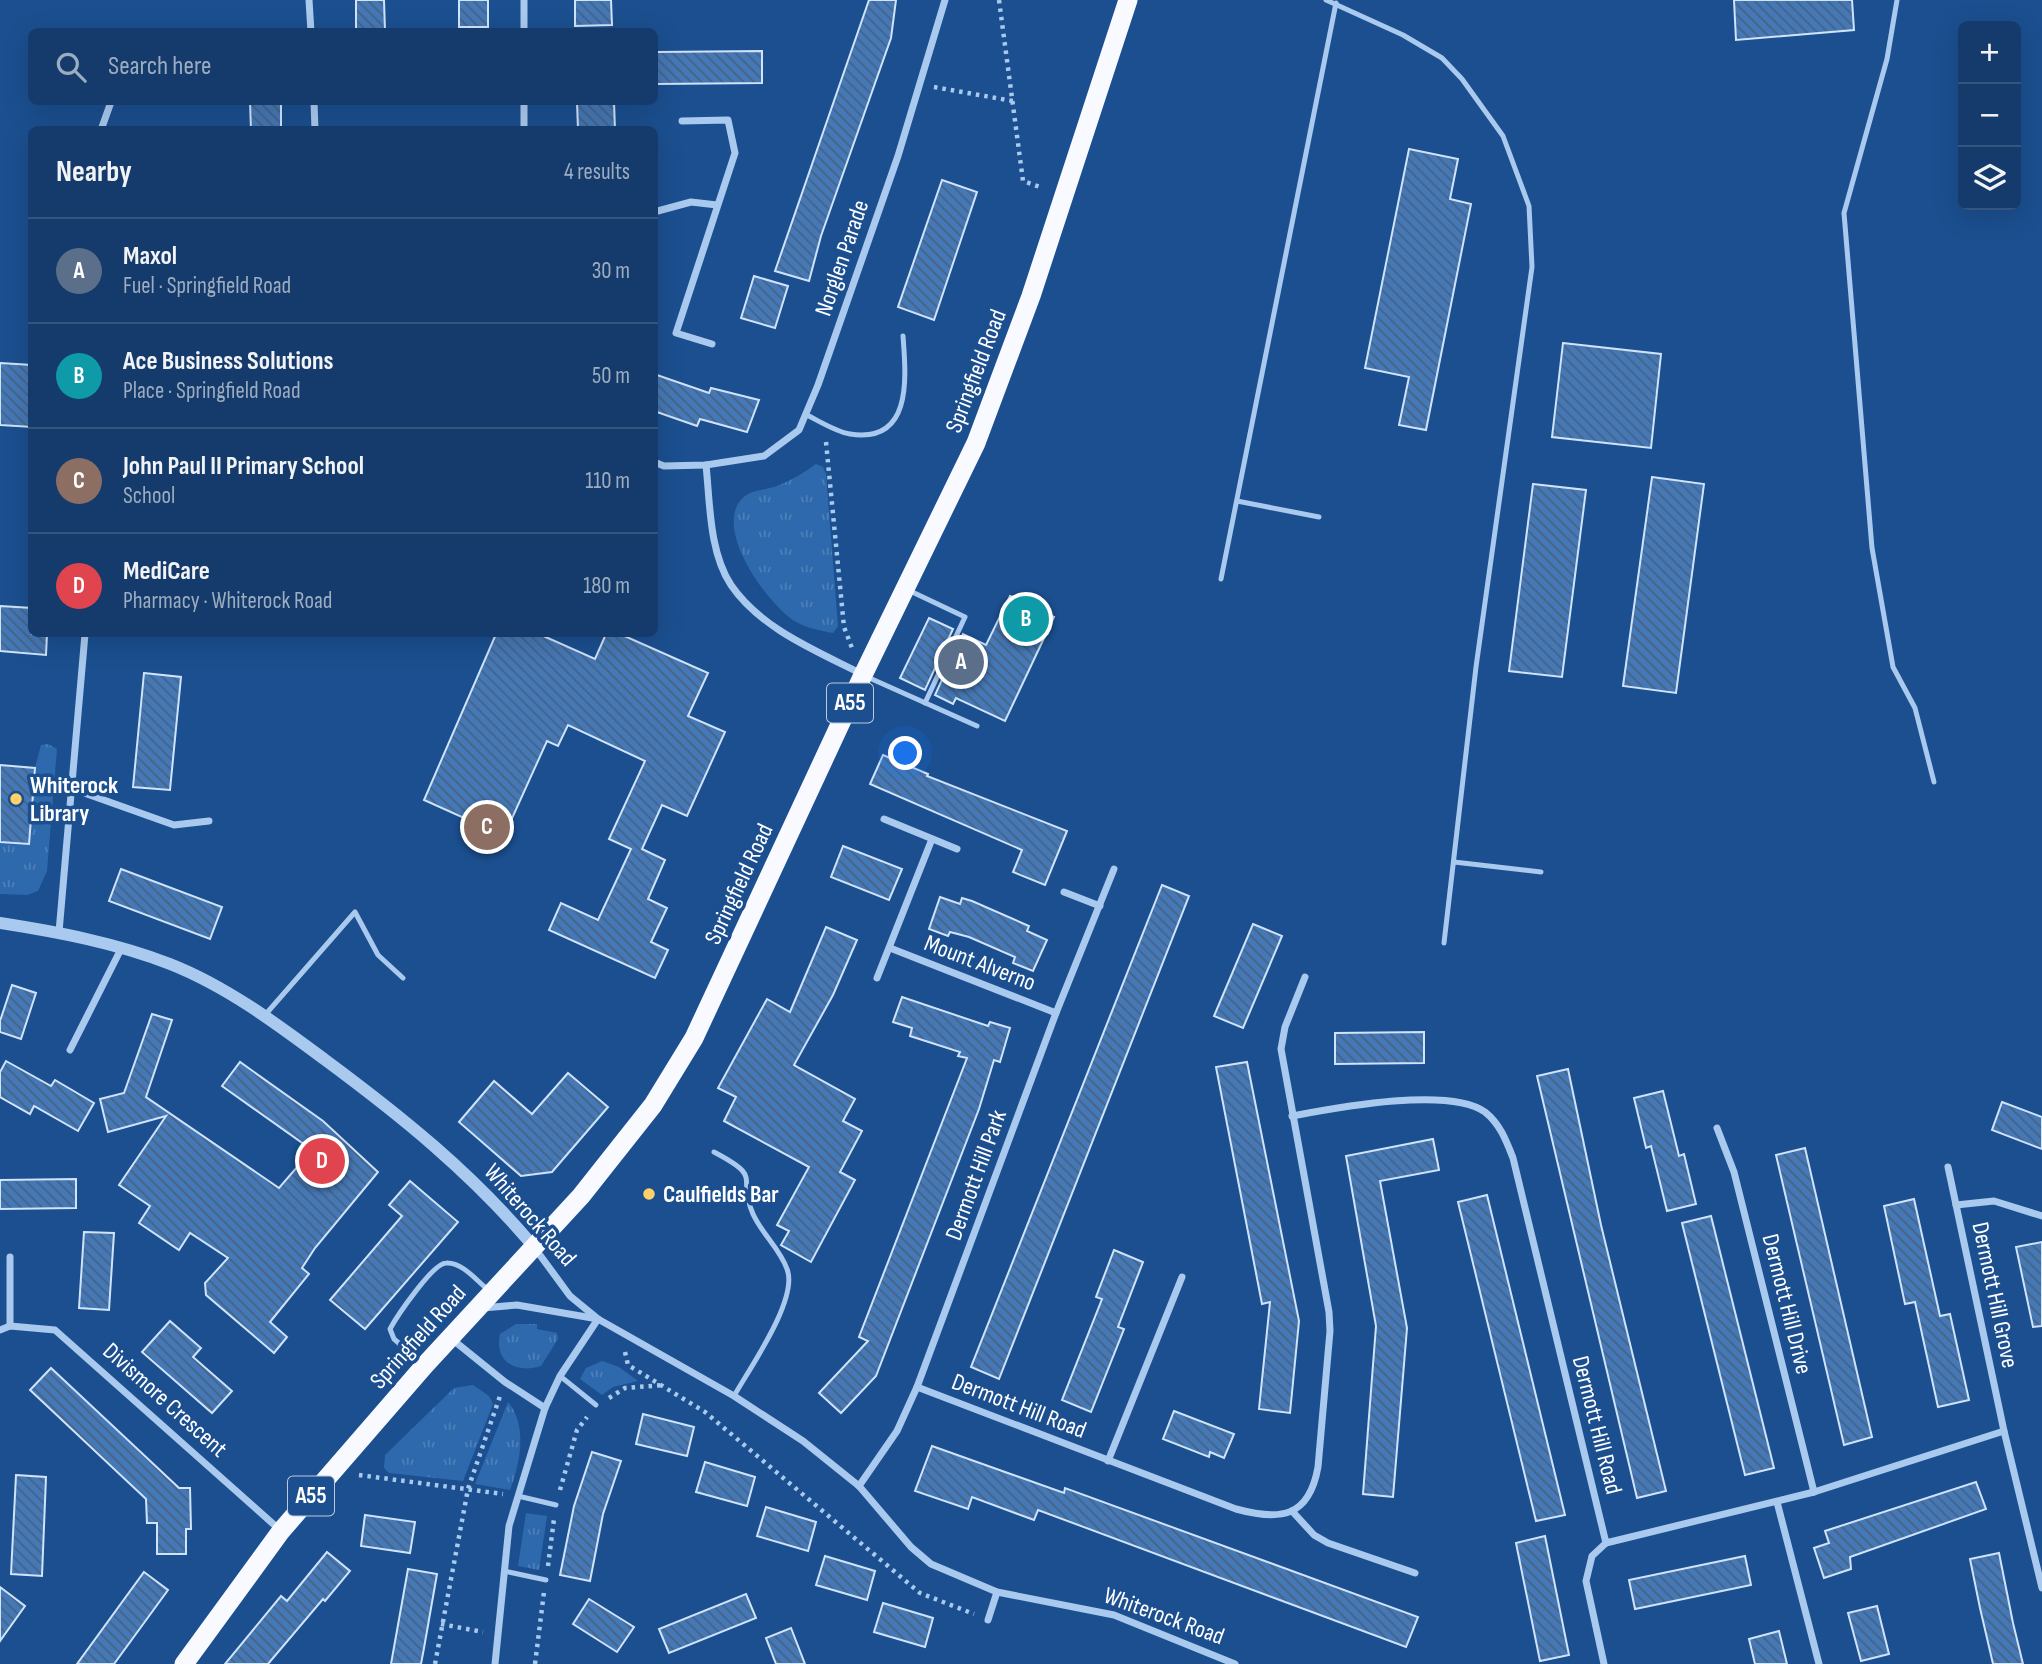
<!DOCTYPE html>
<html lang="en">
<head>
<meta charset="utf-8">
<style>
  :root { --surface:#143b6b; --page:#214673; --text:#f1f3f6; --muted:#9dadc1; --line:#33557e; --accent:#8abfa5 }
  body { margin:0; font-family:"Sofia Sans Condensed",sans-serif; background:var(--page); color:var(--text) }
  .controls { position:absolute; right:21px; top:21px; display:grid; overflow:hidden; border-radius:10px; box-shadow:0 7px 28px #0002 }
  .controls button { width:63px; height:63px; display:grid; place-items:center; padding:0; border:0; border-bottom:2px solid var(--line); background:var(--surface); color:var(--text); font:35px sans-serif }
  .you { position:absolute; left:906px; top:754px; width:24px; height:24px; margin:-18px; border:5px solid #fff; border-radius:50%; background:#1a73e8; box-shadow:0 0 0 10px #1a73e833 }
  .badge { display:grid; place-items:center; width:46px; height:46px; border-radius:50%; background:var(--accent); color:#fff; font-size:23px; font-weight:700 }
  .pin { position:absolute; translate:-50% -50%; border:4px solid #fff; box-shadow:0 2px 7px #0006 }
  .list { margin:0; padding:0; list-style:none }
  h2 { display:flex; justify-content:space-between; align-items:center; height:91px; margin:0; padding:0 28px; font-size:30px }
  h2 small { font-size:23px; font-weight:400; color:var(--muted) }
  .list li { display:grid; grid-template-columns:46px 1fr auto; gap:21px; align-items:center; box-sizing:border-box; height:105px; padding:0 28px; border-top:2px solid var(--line) }
  .list b { display:block; font-size:26px; white-space:nowrap }
  .list p { margin:0; font-size:23px; white-space:nowrap; color:var(--muted) }
  .list em { font-size:23px; font-style:normal; color:var(--muted) }
  .icon { flex:none; width:38px; height:38px; fill:none; stroke:currentColor; stroke-width:2; stroke-linecap:round; stroke-linejoin:round }
  .map { position:relative; flex:none; width:2042px; height:1664px; overflow:hidden }
  .search { position:absolute; background:var(--surface); box-shadow:0 7px 28px #0002; left:28px; top:28px; width:630px; height:77px; display:flex; align-items:center; gap:18px; box-sizing:border-box; padding:0 24px; border-radius:10px; color:var(--muted); font-size:26px }
  .panel { position:absolute; background:var(--surface); box-shadow:0 7px 28px #0002; left:28px; top:126px; width:630px; height:511px; border-radius:10px }
  .map>svg:first-child { display:block }
  .grass { fill:url(#grass-tufts) }
  .building { fill:url(#building-back-hatch); stroke:#cfe3fa; stroke-width:2 }
  .lines { fill:none; stroke-linecap:round; stroke-linejoin:round }
  .path { stroke:#a9c9ee; stroke-width:4.5; stroke-dasharray:3.5 5; stroke-linecap:butt }
  .service { stroke:#a9c9ee; stroke-width:5 }
  .minor { stroke:#a9c9ee; stroke-width:7 }
  .tertiary { stroke:#a9c9ee; stroke-width:12 }
  .trunk { stroke:#f8faff; stroke-width:19 }
  .poi-dot { fill:#ffd166; stroke:#1b4f8f; stroke-width:2.5 }
  .labels { text-anchor:middle; dominant-baseline:central; stroke-width:7; stroke-linejoin:round; paint-order:stroke }
  .shield { fill:#1b4f8f; stroke:#bbcadd; stroke-width:2 }
  .shield-label { font-size:23px; font-weight:bold; fill:#fff }
  .street-label { font-size:24px; fill:#fff; stroke:#1b4f8f }
  .poi-label { font-size:24px; font-weight:bold; fill:#fff; stroke:#1b4f8f; text-anchor:start }
</style>
</head>
<body>
<div class="map">
<svg width="2042" height="1664" viewBox="0 0 2042 1664">
  <defs>
    <pattern id="grass-tufts" width="24" height="20" patternUnits="userSpaceOnUse" patternTransform="scale(1.75)"><rect width="24" height="20" fill="#2e69ad"/><path d="M3 7l-1-3M5 7V3M7 7l1-3M15 17l-1-3M17 17v-4M19 17l1-3" fill="none" stroke="#4d80b9"/></pattern>
    <pattern id="building-back-hatch" width="6" height="6" patternUnits="userSpaceOnUse" patternTransform="scale(1.75)"><rect width="6" height="6" fill="#4478b7"/><path d="M-1 5l2 2M0 0l6 6M5-1l2 2" fill="none" stroke="#486282"/></pattern>
  </defs>
  <rect width="100%" height="100%" fill="#1b4f8f"/>
  <g class="grass">
    <path d="M 816,464 L 823,467 L 826,474 L 838,626 L 833,633 C 821,631 803,627 793,620 C 767,602 716,533 740,501 C 750,488 767,491 779,485 C 792,480 805,472 816,464 Z"/>
    <path d="M 48,744 L 57,749 L 47,871 L 38,891 L 27,895 L 0,894 L 0,842 L 29,844 L 35,768 L 41,745 Z"/>
    <path d="M 516,1324 L 537,1324 L 537,1329 L 557,1333 L 558,1339 L 541,1366 C 516,1374 494,1362 500,1334 Z"/>
    <path d="M 602,1361 L 619,1367 L 638,1381 L 613,1387 L 602,1395 L 580,1379 L 586,1368 Z"/>
    <path d="M 473,1385 L 489,1396 L 493,1404 L 463,1481 L 389,1473 L 384,1468 L 385,1455 L 454,1388 Z"/>
    <path d="M 508,1402 C 528,1426 520,1463 510,1490 L 475,1484 Z"/>
    <path d="M 526,1513 L 547,1516 L 539,1570 L 518,1566 Z"/>
  </g>
  <g class="building">
    <path d="M 356,0 L 384,0 L 385,31 L 356,31 Z"/>
    <rect x="459" y="0" width="29" height="27"/>
    <path d="M 575,0 L 611,0 L 612,25 L 575,26 Z"/>
    <path d="M 869,0 L 896,0 L 891,38 L 821,236 L 809,281 L 775,271 Z"/>
    <path d="M 1734,0 L 1852,0 L 1854,30 L 1736,40 Z"/>
    <path d="M 762,51 L 762,83 L 657,84 L 657,52 Z"/>
    <path d="M 250,102 L 281,102 L 281,130 L 251,130 Z"/>
    <path d="M 577,102 L 614,102 L 615,130 L 578,130 Z"/>
    <path d="M 1409,149 L 1458,159 L 1450,199 L 1471,204 L 1426,430 L 1399,425 L 1409,377 L 1365,368 Z"/>
    <path d="M 942,180 L 977,192 L 934,320 L 898,307 Z"/>
    <path d="M 754,276 L 788,286 L 775,328 L 741,318 Z"/>
    <path d="M 1563,343 L 1661,354 L 1651,448 L 1552,437 Z"/>
    <path d="M 0,363 L 32,365 L 32,427 L 0,425 Z"/>
    <path d="M 654,374 L 709,393 L 711,388 L 759,400 L 747,432 L 700,419 L 697,426 L 654,411 Z"/>
    <path d="M 1652,477 L 1704,484 L 1676,693 L 1623,686 Z"/>
    <path d="M 1533,484 L 1586,490 L 1562,677 L 1509,671 Z"/>
    <path d="M 1010,596 L 1054,617 L 1005,721 L 956,698 L 953,704 L 935,695 L 963,634 L 986,645 Z"/>
    <path d="M 0,606 L 32,608 L 32,634 L 47,634 L 46,655 L 0,651 Z"/>
    <path d="M 929,618 L 953,629 L 925,690 L 900,678 Z"/>
    <path d="M 496,634 L 539,634 L 595,659 L 606,634 L 620,634 L 708,673 L 688,716 L 725,732 L 687,816 L 662,805 L 642,849 L 665,860 L 648,899 L 667,908 L 651,942 L 668,950 L 655,978 L 549,930 L 561,903 L 598,920 L 631,849 L 609,839 L 645,761 L 568,725 L 558,746 L 547,741 L 504,836 L 424,800 Z"/>
    <path d="M 144,673 L 181,677 L 170,790 L 133,787 Z"/>
    <path d="M 883,755 L 928,774 L 927,776 L 1067,831 L 1045,885 L 1013,872 L 1022,850 L 870,784 Z"/>
    <path d="M 0,765 L 35,768 L 29,844 L 0,842 Z"/>
    <path d="M 843,846 L 902,869 L 889,900 L 831,877 Z"/>
    <path d="M 121,869 L 222,907 L 210,939 L 109,901 Z"/>
    <path d="M 1162,885 L 1189,896 L 999,1379 L 971,1367 Z"/>
    <path d="M 940,897 L 960,904 L 962,898 L 972,901 L 1029,926 L 1027,931 L 1047,940 L 1033,971 L 1013,963 L 1015,957 L 969,937 L 950,932 L 948,936 L 929,929 Z"/>
    <path d="M 1253,924 L 1282,936 L 1243,1028 L 1214,1016 Z"/>
    <path d="M 826,927 L 857,940 L 833,995 L 794,1065 L 855,1099 L 843,1121 L 862,1131 L 840,1172 L 855,1180 L 811,1262 L 781,1245 L 789,1231 L 777,1225 L 809,1167 L 724,1121 L 736,1097 L 718,1088 L 767,999 L 790,1012 Z"/>
    <path d="M 12,985 L 36,993 L 21,1039 L 0,1032 L 0,1021 Z"/>
    <path d="M 902,997 L 988,1026 L 990,1022 L 1010,1028 L 1000,1062 L 994,1060 L 979,1109 L 876,1376 L 841,1413 L 819,1393 L 868,1341 L 859,1337 L 967,1058 L 958,1056 L 960,1052 L 910,1036 L 912,1028 L 893,1022 Z"/>
    <path d="M 152,1014 L 172,1020 L 146,1097 L 279,1188 L 312,1150 L 222,1086 L 240,1062 L 323,1121 L 378,1172 L 315,1248 L 302,1268 L 309,1274 L 270,1322 L 287,1337 L 274,1353 L 206,1295 L 205,1283 L 228,1258 L 190,1233 L 179,1250 L 139,1223 L 150,1206 L 119,1185 L 166,1116 L 108,1132 L 100,1099 L 124,1093 Z"/>
    <path d="M 1424,1032 L 1424,1063 L 1335,1064 L 1335,1033 Z"/>
    <path d="M 6,1061 L 51,1086 L 55,1080 L 94,1103 L 78,1131 L 34,1106 L 30,1114 L 0,1097 L 0,1072 Z"/>
    <path d="M 1247,1062 L 1299,1321 L 1290,1413 L 1259,1409 L 1270,1302 L 1262,1304 L 1216,1067 Z"/>
    <path d="M 1568,1069 L 1601,1225 L 1666,1491 L 1637,1498 L 1537,1076 Z"/>
    <path d="M 568,1073 L 608,1107 L 552,1172 L 521,1176 L 459,1122 L 494,1081 L 532,1114 Z"/>
    <path d="M 1663,1091 L 1679,1156 L 1684,1154 L 1696,1204 L 1667,1211 L 1651,1146 L 1646,1148 L 1634,1098 Z"/>
    <path d="M 2002,1102 L 2042,1117 L 2042,1149 L 1992,1130 Z"/>
    <path d="M 1433,1139 L 1439,1170 L 1380,1181 L 1407,1328 L 1393,1497 L 1363,1494 L 1376,1326 L 1346,1156 Z"/>
    <path d="M 1805,1148 L 1872,1437 L 1844,1445 L 1776,1155 Z"/>
    <path d="M 76,1179 L 76,1208 L 0,1209 L 0,1180 Z"/>
    <path d="M 410,1181 L 458,1222 L 365,1329 L 330,1300 L 402,1216 L 389,1205 Z"/>
    <path d="M 1487,1195 L 1565,1515 L 1536,1521 L 1458,1202 Z"/>
    <path d="M 1914,1199 L 1940,1316 L 1950,1314 L 1969,1400 L 1938,1407 L 1915,1302 L 1905,1304 L 1884,1206 Z"/>
    <path d="M 1711,1216 L 1774,1468 L 1745,1475 L 1682,1223 Z"/>
    <path d="M 84,1232 L 114,1233 L 109,1310 L 79,1308 Z"/>
    <path d="M 2042,1242 L 2042,1326 L 2033,1327 L 2016,1247 Z"/>
    <path d="M 1114,1250 L 1143,1262 L 1118,1327 L 1124,1329 L 1091,1412 L 1062,1400 L 1102,1299 L 1096,1297 Z"/>
    <path d="M 170,1321 L 201,1348 L 193,1357 L 232,1391 L 212,1413 L 142,1352 Z"/>
    <path d="M 51,1368 L 179,1488 L 190,1488 L 191,1529 L 186,1529 L 186,1554 L 157,1554 L 157,1523 L 147,1523 L 146,1499 L 30,1390 Z"/>
    <path d="M 1174,1411 L 1234,1434 L 1224,1458 L 1210,1452 L 1209,1457 L 1163,1439 Z"/>
    <path d="M 643,1414 L 694,1427 L 687,1456 L 636,1444 Z"/>
    <path d="M 932,1446 L 1064,1493 L 1065,1488 L 1418,1617 L 1406,1647 L 1038,1510 L 1034,1520 L 972,1497 L 968,1509 L 915,1491 Z"/>
    <path d="M 592,1452 L 621,1461 L 603,1514 L 590,1581 L 560,1575 L 574,1506 Z"/>
    <path d="M 705,1462 L 755,1477 L 747,1506 L 696,1492 Z"/>
    <path d="M 16,1475 L 46,1477 L 42,1576 L 11,1574 Z"/>
    <path d="M 1976,1482 L 1986,1509 L 1850,1557 L 1851,1569 L 1824,1578 L 1814,1548 L 1829,1543 L 1825,1531 Z"/>
    <path d="M 766,1507 L 816,1522 L 808,1551 L 757,1536 Z"/>
    <path d="M 365,1515 L 415,1522 L 410,1553 L 361,1546 Z"/>
    <path d="M 1545,1536 L 1569,1655 L 1540,1661 L 1516,1543 Z"/>
    <path d="M 327,1552 L 350,1571 L 325,1601 L 323,1599 L 268,1664 L 225,1664 L 281,1596 L 287,1601 Z"/>
    <path d="M 1999,1553 L 2013,1623 L 2023,1664 L 1993,1664 L 1980,1608 L 1970,1559 Z"/>
    <path d="M 825,1556 L 875,1571 L 867,1600 L 816,1585 Z"/>
    <path d="M 1745,1556 L 1751,1585 L 1635,1609 L 1629,1580 Z"/>
    <path d="M 408,1569 L 437,1574 L 424,1648 L 421,1664 L 391,1664 Z"/>
    <path d="M 144,1572 L 168,1590 L 114,1664 L 77,1664 Z"/>
    <path d="M 0,1587 L 25,1606 L 0,1641 Z"/>
    <path d="M 746,1594 L 756,1618 L 669,1653 L 659,1629 Z"/>
    <path d="M 589,1599 L 634,1627 L 617,1652 L 573,1624 Z"/>
    <path d="M 883,1603 L 933,1618 L 925,1647 L 874,1632 Z"/>
    <path d="M 1877,1606 L 1889,1654 L 1861,1661 L 1848,1613 Z"/>
    <path d="M 791,1628 L 805,1664 L 776,1664 L 766,1638 Z"/>
    <path d="M 1779,1631 L 1787,1664 L 1755,1664 L 1749,1639 Z"/>
  </g>
  <g class="lines">
    <g class="path">
      <path d="M 999,0 L 1023,181 L 1043,188"/>
      <path d="M 934,87 L 1013,101"/>
      <path d="M 826,442 L 844,627 L 852,648"/>
      <path d="M 625,1352 L 628,1365 L 705,1412 L 920,1593 L 974,1614"/>
      <path d="M 609,1398 L 625,1388 L 664,1385"/>
      <path d="M 359,1475 L 503,1494"/>
      <path d="M 560,1490 L 577,1430 L 587,1417"/>
      <path d="M 548,1566 L 554,1519"/>
      <path d="M 441,1624 L 483,1632"/>
      <path d="M 435,1664 L 468,1489 L 500,1396"/>
      <path d="M 535,1664 L 544,1592"/>
    </g>
    <g class="service">
      <path d="M 1326,0 L 1403,35 L 1442,58 L 1462,79 L 1503,136 L 1529,206 L 1532,267 L 1476,667 L 1444,943"/>
      <path d="M 1897,0 L 1887,59 L 1844,213 L 1872,548 L 1893,667 L 1915,708 L 1934,782"/>
      <path d="M 805,414 C 819,421 836,432 850,434 C 913,444 906,377 903,336"/>
      <path d="M 1237,501 L 1319,517"/>
      <path d="M 1221,579 L 1336,3"/>
      <path d="M 908,590 L 965,617 L 925,703"/>
      <path d="M 865,676 L 977,726"/>
      <path d="M 1454,862 L 1541,872"/>
      <path d="M 265,1015 L 355,912 L 378,955 L 403,978"/>
      <path d="M 714,1152 C 765,1179 736,1175 753,1214 C 762,1234 780,1249 787,1269 C 799,1299 749,1369 734,1396"/>
      <path d="M 422,1363 L 394,1339 L 390,1329 C 397,1316 433,1263 446,1263 C 462,1262 476,1280 487,1289"/>
      <path d="M 560,1376 L 596,1405"/>
      <path d="M 518,1496 L 556,1505"/>
      <path d="M 504,1571 L 546,1580"/>
    </g>
    <g class="minor">
      <path d="M 309,0 L 311,32"/>
      <path d="M 524,0 L 524,32"/>
      <path d="M 314,102 L 315,130"/>
      <path d="M 682,121 L 728,120 L 735,153 L 676,333 L 712,344"/>
      <path d="M 101,130 L 111,102"/>
      <path d="M 524,130 L 524,102"/>
      <path d="M 654,212 L 691,202 L 717,205"/>
      <path d="M 654,462 L 664,466 L 706,465 L 764,456 L 799,430 L 818,385 L 898,156 L 945,0"/>
      <path d="M 706,465 C 710,502 709,552 731,585 C 761,629 817,651 862,674"/>
      <path d="M 73,789 L 174,825 L 209,821"/>
      <path d="M 884,819 L 957,849"/>
      <path d="M 1064,892 L 1100,906"/>
      <path d="M 59,932 L 85,634"/>
      <path d="M 890,948 L 1056,1013"/>
      <path d="M 877,978 L 932,839"/>
      <path d="M 70,1050 L 121,949"/>
      <path d="M 1292,1116 C 1335,1108 1449,1086 1485,1112 C 1500,1124 1506,1140 1513,1158 L 1606,1543 L 1814,1492 L 2004,1431"/>
      <path d="M 1717,1128 L 1734,1172 L 1814,1492"/>
      <path d="M 1948,1167 L 2004,1431 L 2042,1588"/>
      <path d="M 1956,1205 L 1994,1201 L 2042,1216"/>
      <path d="M 534,1247 L 570,1296 L 598,1319 L 734,1396 L 803,1441 L 859,1486 L 911,1547 L 931,1564 L 997,1592 L 1114,1615 L 1235,1664"/>
      <path d="M 10,1257 L 10,1326"/>
      <path d="M 483,1308 L 517,1305 L 598,1319 L 560,1376 L 545,1408 L 509,1526 L 495,1664"/>
      <path d="M 0,1330 L 10,1326 L 55,1330 L 280,1530"/>
      <path d="M 453,1340 L 505,1382 L 545,1408"/>
      <path d="M 917,1387 L 1236,1509 C 1280,1521 1309,1518 1318,1467 L 1330,1331 L 1329,1312 L 1281,1049 L 1285,1027 L 1305,977"/>
      <path d="M 1108,1461 L 1182,1277"/>
      <path d="M 859,1486 L 897,1431 L 917,1387 L 1056,1013 L 1114,869"/>
      <path d="M 1777,1502 L 1819,1664"/>
      <path d="M 1292,1511 L 1314,1535 L 1328,1543 L 1415,1573"/>
      <path d="M 988,1620 L 997,1592"/>
      <path d="M 1604,1664 L 1586,1581 L 1592,1556 L 1606,1543"/>
    </g>
    <path class="tertiary" d="M 0,923 C 58,932 116,943 170,964 C 226,986 277,1024 324,1059 C 401,1116 472,1173 534,1247"/>
    <path class="trunk" d="M 184,1664 L 281,1531 L 425,1365 L 581,1196 L 653,1105 L 694,1038 L 863,675 L 976,443 L 1031,296 L 1128,0"/>
  </g>
  <g class="poi-dot">
    <circle cx="16" cy="799" r="7"/>
    <circle cx="649" cy="1194" r="7"/>
  </g>
  <g class="labels">
    <g class="shield">
      <rect x="827" y="683.5" width="46" height="39" rx="5"/>
      <rect x="288" y="1476.5" width="46" height="39" rx="5"/>
    </g>
    <g class="shield-label">
      <text x="850" y="703">A55</text>
      <text x="311" y="1496">A55</text>
    </g>
    <g class="street-label">
      <text transform="translate(842 258) rotate(-71)">Norglen Parade</text>
      <text transform="translate(976 371) rotate(-69)">Springfield Road</text>
      <text transform="translate(739 884) rotate(-65)">Springfield Road</text>
      <text transform="translate(980 963) rotate(21)">Mount Alverno</text>
      <text transform="translate(976 1175) rotate(-70)">Dermott Hill Park</text>
      <text transform="translate(530 1215) rotate(49)">Whiterock Road</text>
      <text transform="translate(1995 1295) rotate(78)">Dermott Hill Grove</text>
      <text transform="translate(1787 1304) rotate(76)">Dermott Hill Drive</text>
      <text transform="translate(418 1337) rotate(-48)">Springfield Road</text>
      <text transform="translate(165 1400) rotate(42)">Divismore Crescent</text>
      <text transform="translate(1019 1406) rotate(21)">Dermott Hill Road</text>
      <text transform="translate(1597 1425) rotate(76)">Dermott Hill Road</text>
      <text transform="translate(1164 1616) rotate(20)">Whiterock Road</text>
    </g>
    <g class="poi-label">
      <text x="30" y="785">Whiterock<tspan x="30" dy="28">Library</tspan></text>
      <text x="663" y="1194">Caulfields Bar</text>
    </g>
  </g>
</svg>
<div class="controls">
<button>+</button>
<button>−</button>
<button><svg class="icon" aria-label="layers" viewBox="0 0 24 24"><path d="M12 4l9 5-9 5-9-5zM3 14l9 5 9-5"/></svg></button>
</div>
<div class="you"></div>
<div class="pin badge" style="left:961px;top:662px;background:#5c6f8a">A</div>
<div class="pin badge" style="left:1026px;top:619px;background:#0f9aa8">B</div>
<div class="pin badge" style="left:487px;top:827px;background:#8d6e63">C</div>
<div class="pin badge" style="left:322px;top:1161px;background:#e0444e">D</div>
<div class="search"><svg class="icon" aria-label="search" viewBox="0 0 24 24"><circle cx="10" cy="10" r="6"/><path d="M15 15l6 6"/></svg>Search here</div>
<section class="panel">
<h2>Nearby<small>4 results</small></h2>
<ul class="list">
<li><span class="badge" style="background:#5c6f8a">A</span><div><b>Maxol</b><p>Fuel · Springfield Road</p></div><em>30 m</em></li>
<li><span class="badge" style="background:#0f9aa8">B</span><div><b>Ace Business Solutions</b><p>Place · Springfield Road</p></div><em>50 m</em></li>
<li><span class="badge" style="background:#8d6e63">C</span><div><b>John Paul II Primary School</b><p>School</p></div><em>110 m</em></li>
<li><span class="badge" style="background:#e0444e">D</span><div><b>MediCare</b><p>Pharmacy · Whiterock Road</p></div><em>180 m</em></li>
</ul>
</section>
</div>
</body>
</html>
